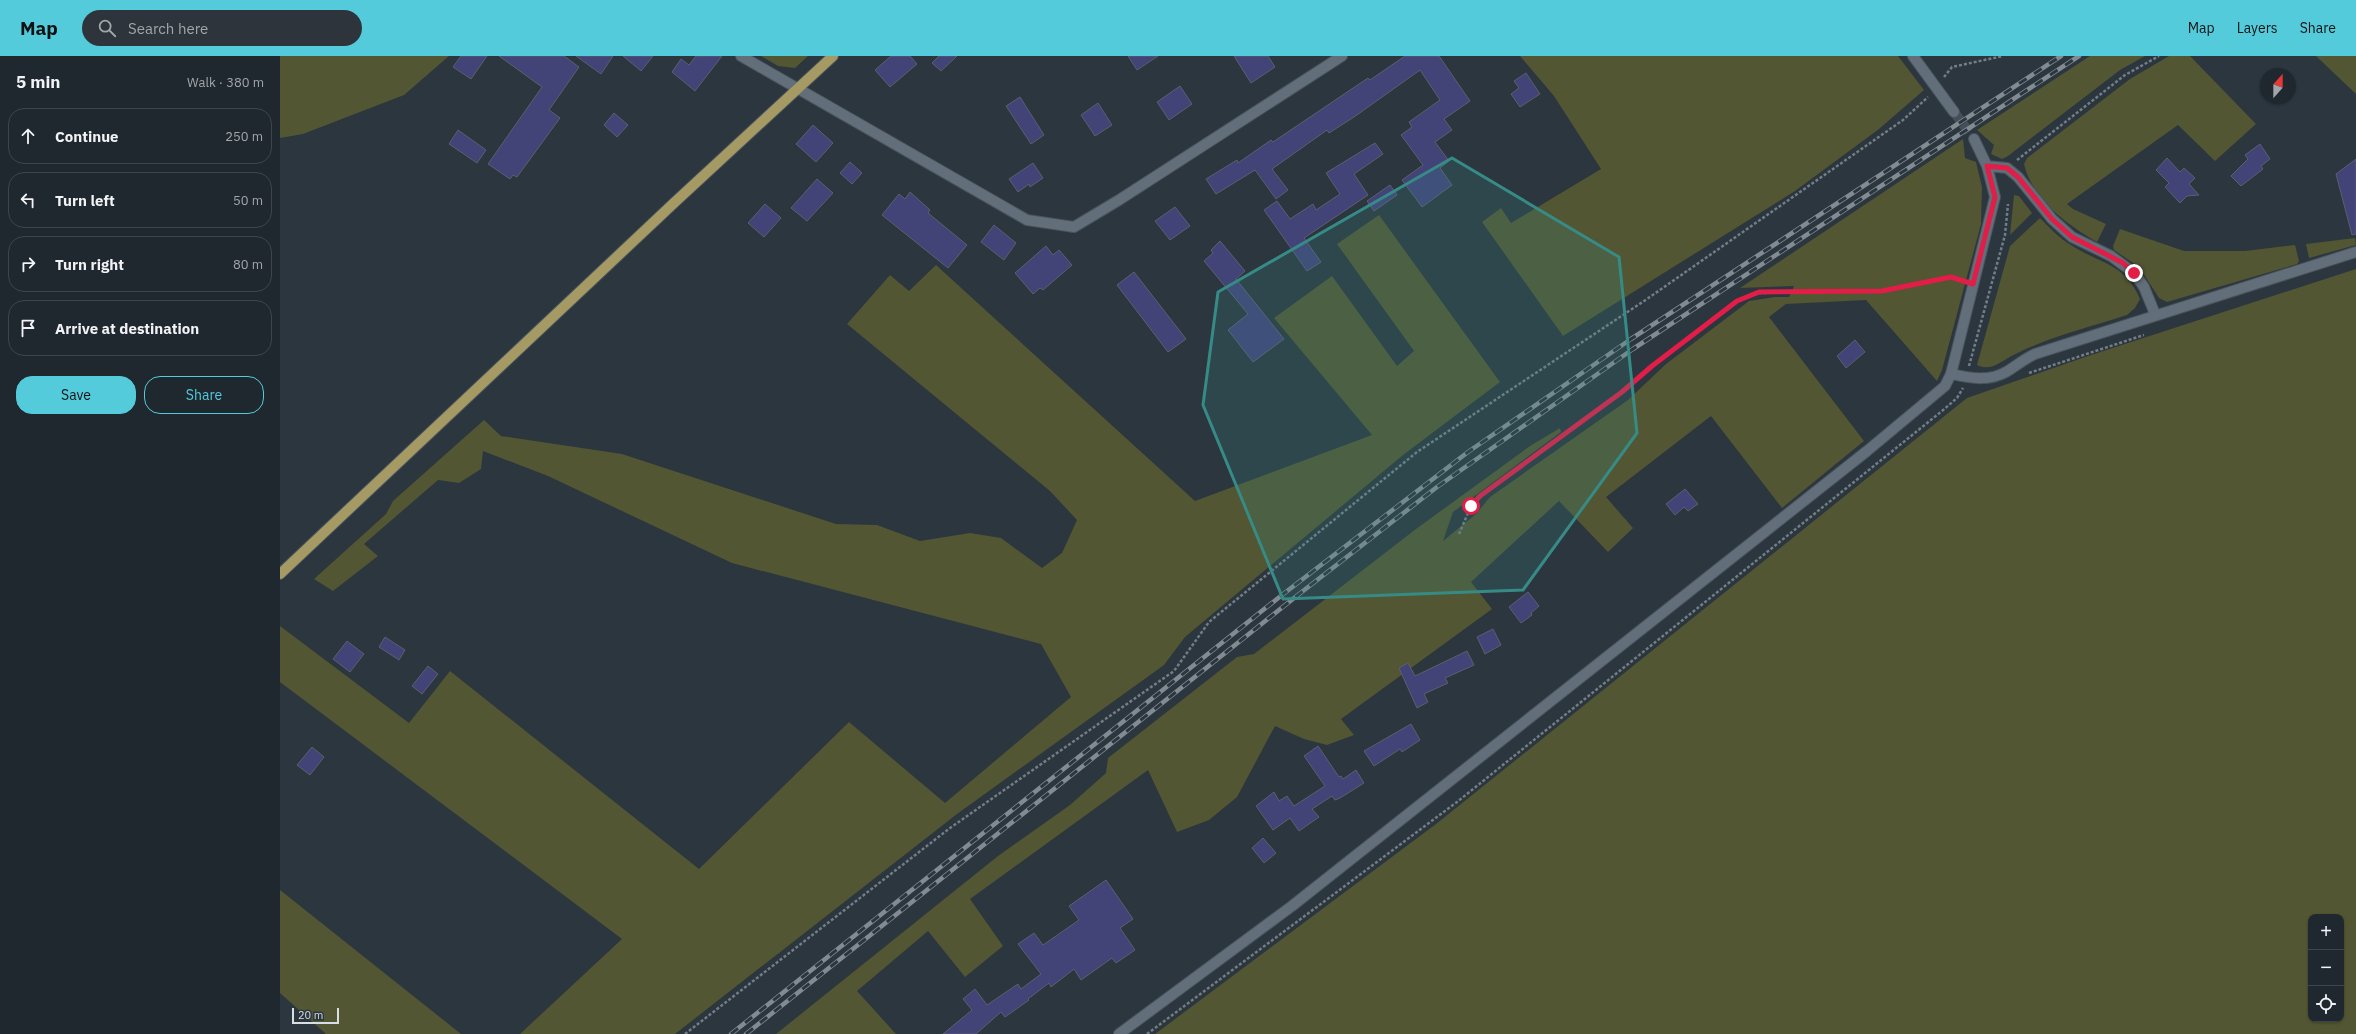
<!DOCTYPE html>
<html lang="en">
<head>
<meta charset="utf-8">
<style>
  :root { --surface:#20282f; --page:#2d343b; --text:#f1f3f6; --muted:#a2a6aa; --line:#3d444b; --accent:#53cbdb }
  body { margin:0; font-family:"IBM Plex Sans",sans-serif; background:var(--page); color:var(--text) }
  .controls { position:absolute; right:12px; bottom:12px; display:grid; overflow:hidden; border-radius:8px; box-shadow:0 1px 3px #0004 }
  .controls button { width:36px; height:36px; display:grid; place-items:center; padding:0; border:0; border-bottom:1px solid var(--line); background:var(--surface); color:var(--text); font:20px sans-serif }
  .compass { position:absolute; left:1980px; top:12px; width:36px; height:36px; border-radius:50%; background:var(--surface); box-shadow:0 1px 3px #0004; rotate:21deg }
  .scale { position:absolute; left:12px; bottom:10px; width:47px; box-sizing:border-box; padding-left:4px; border:2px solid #d7dee4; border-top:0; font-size:11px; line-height:14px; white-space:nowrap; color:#d7dee4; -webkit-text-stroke:3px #2b363f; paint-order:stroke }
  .stop { position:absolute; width:12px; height:12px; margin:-9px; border:3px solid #e11d48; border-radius:50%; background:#fff }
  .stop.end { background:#e11d48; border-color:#fff; box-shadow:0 1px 4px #0008 }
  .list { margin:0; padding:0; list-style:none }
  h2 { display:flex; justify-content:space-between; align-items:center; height:52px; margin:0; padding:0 16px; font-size:17px }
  h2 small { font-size:13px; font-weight:400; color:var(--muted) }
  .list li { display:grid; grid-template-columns:26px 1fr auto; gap:12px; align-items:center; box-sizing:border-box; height:56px; margin:0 8px 8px; padding:0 8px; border:1px solid var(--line); border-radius:16px }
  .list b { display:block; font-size:15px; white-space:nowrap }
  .list em { font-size:13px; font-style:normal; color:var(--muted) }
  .actions { display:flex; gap:8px; padding:12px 16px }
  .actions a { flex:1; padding:9px 0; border:1px solid var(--accent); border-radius:16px; text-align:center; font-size:14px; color:var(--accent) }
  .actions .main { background:var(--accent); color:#111 }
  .icon { flex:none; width:22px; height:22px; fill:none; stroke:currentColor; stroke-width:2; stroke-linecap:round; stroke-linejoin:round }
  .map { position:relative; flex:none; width:2076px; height:978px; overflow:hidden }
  header { display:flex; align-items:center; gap:24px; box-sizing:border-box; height:56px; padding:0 20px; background:var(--accent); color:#111 }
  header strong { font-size:19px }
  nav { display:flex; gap:22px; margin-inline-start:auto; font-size:14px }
  .search { width:280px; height:36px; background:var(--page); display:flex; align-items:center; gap:10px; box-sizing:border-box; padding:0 14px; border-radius:22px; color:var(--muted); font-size:15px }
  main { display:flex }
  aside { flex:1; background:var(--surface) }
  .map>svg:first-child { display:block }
  .green { fill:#525632; fill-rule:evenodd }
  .building { fill:#424377; stroke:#5d5f6d }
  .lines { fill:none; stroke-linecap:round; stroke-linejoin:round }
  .minor-tunnel { stroke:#454f58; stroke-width:10; stroke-dasharray:10 5; stroke-linecap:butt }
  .minor-casing { stroke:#4a535b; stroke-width:12 }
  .primary-casing { stroke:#4a535b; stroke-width:12 }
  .path { stroke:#747d85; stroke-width:2.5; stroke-dasharray:3 2; stroke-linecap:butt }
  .minor { stroke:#626f7a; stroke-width:10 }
  .primary { stroke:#a59a64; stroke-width:10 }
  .rail-casing { stroke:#828b92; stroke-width:4.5 }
  .rail { stroke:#2b363f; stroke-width:3; stroke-dasharray:9; stroke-linecap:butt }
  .route { stroke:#e11d48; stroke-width:5 }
  .marked { fill:#378b86; fill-opacity:0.2; stroke:#378b86; stroke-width:3; stroke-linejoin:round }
</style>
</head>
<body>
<header>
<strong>Map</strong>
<div class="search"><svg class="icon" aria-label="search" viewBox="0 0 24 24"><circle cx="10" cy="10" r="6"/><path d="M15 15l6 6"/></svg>Search here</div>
<nav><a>Map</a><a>Layers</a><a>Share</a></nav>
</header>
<main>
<aside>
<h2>5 min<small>Walk · 380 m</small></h2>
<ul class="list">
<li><svg class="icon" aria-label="ahead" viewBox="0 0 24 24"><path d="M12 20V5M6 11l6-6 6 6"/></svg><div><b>Continue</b></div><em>250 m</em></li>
<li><svg class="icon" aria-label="left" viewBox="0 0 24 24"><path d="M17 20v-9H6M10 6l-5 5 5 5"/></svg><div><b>Turn left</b></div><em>50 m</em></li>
<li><svg class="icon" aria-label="right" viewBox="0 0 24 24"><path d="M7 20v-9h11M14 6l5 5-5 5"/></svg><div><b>Turn right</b></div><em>80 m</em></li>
<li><svg class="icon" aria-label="arrive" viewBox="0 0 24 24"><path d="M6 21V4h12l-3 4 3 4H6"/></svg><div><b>Arrive at destination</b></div></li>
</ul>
<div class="actions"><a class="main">Save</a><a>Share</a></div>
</aside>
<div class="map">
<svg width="2076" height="978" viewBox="0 0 2076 978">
  <rect width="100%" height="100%" fill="#2b363f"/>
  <g class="green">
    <path d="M 0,0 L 169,0 L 124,39 L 23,78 L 0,82 Z"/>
    <path d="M 481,0 L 528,0 L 515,12 L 498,10 Z"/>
    <path d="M 1240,0 L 1618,0 L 1644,34 L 1599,73 L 1515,135 L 1283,280 L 1202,166 L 1221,152 L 1231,167 L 1321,113 L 1274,40 Z"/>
    <path d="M 1810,0 L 1865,0 L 1840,14 L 1728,100 L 1722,103 L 1711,98 L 1714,89 L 1697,74 Z"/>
    <path d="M 1889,0 L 1910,0 L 1976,68 L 1935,105 L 1898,69 L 1787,148 L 1793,153 L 1826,168 L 1817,186 C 1787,169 1752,143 1744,108 L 1747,102 L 1850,23 Z"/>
    <path d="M 2036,0 L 2076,0 L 2076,38 Z"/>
    <path d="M 1683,83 L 1685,102 L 1696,106 L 1702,131 L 1701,168 L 1662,314 L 1657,325 L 1586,244 L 1506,248 L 1489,261 L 1584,385 L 1502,452 L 1431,360 L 1326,441 L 1353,472 L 1328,496 L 1279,445 L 1191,526 L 1212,553 L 1061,663 L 1074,679 L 1047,689 L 1024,683 L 995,670 L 957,741 L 929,764 L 897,776 L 868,714 L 690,843 L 723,890 L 685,921 L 648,875 L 577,935 L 616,978 L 496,978 L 718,800 L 790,749 L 826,717 L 828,702 L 957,601 L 974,598 L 1136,473 L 1250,390 L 1280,372 L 1281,376 L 1173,456 L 1163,485 L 1196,458 L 1210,441 L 1348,344 L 1386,308 L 1469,245 L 1495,241 L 1509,241 L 1514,230 L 1460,232 Z"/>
    <path d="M 1734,139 L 1739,140 L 1752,157 L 1730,179 Z"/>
    <path d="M 1099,159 L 1220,326 L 1123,399 L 905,581 L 884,609 L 677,758 L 395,978 L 240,978 L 342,883 L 0,626 L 0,570 L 129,667 L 170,615 L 419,813 L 569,666 L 665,747 L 791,641 L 761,588 L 452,507 L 268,420 L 203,395 L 201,413 L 179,427 L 158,424 L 84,488 L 98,500 L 53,535 L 34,523 L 106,458 L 113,445 L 204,364 L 221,380 L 342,398 L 556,468 L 597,469 L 640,485 L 690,477 L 721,482 L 762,512 L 782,497 L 797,464 L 770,435 L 567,268 L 610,219 L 629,235 L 656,209 L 915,445 L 1092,379 L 994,262 L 1052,220 L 1117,310 L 1134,295 L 1057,188 Z"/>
    <path d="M 1760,162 C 1770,172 1779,182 1791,189 C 1820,208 1845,207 1860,243 L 1855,252 L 1847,259 C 1807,272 1764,282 1728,302 C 1718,308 1709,315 1697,309 L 1730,190 Z"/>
    <path d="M 1840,173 L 1904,195 L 1965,195 L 2015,189 L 2019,205 L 2017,208 L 1887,246 L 1879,242 L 1859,211 L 1834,194 L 1833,190 Z"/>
    <path d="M 2075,182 L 2076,189 L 2029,202 L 2026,188 Z"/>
    <path d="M 2076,213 L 2076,978 L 875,978 L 1156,768 L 1687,342 L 1808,300 ZM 2031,861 L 2061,861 L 2061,963 L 2031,963 Z"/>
    <path d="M 0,834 L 181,978 L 46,978 L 0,937 Z"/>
  </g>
  <g class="building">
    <path d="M 181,0 L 207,0 L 191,23 L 173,11 Z"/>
    <path d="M 219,0 L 284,0 L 299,11 L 269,54 L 280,62 L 237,121 L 233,119 L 230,123 L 208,108 L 262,31 Z"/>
    <path d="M 296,0 L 333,0 L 321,18 Z"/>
    <path d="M 343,0 L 373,0 L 361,15 Z"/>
    <path d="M 416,0 L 442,0 L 415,35 L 392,16 L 401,3 L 409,9 Z"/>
    <path d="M 611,0 L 630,0 L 637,8 L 610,31 L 595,14 Z"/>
    <path d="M 659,0 L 677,0 L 661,15 L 652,7 Z"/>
    <path d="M 848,0 L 878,0 L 857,14 Z"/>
    <path d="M 954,0 L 988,0 L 995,11 L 971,27 Z"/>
    <path d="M 1125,0 L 1159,0 L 1190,45 L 1164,63 L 1172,74 L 1155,86 L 1169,105 L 1160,112 L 1172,129 L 1142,151 L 1122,124 L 1143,109 L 1121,79 L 1132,71 L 1129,66 L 1160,44 L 1140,14 L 1074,61 L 1049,77 L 1047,74 L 992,113 L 1008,134 L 996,143 L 975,114 L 936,138 L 926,123 L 957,104 L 958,107 L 991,84 L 993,86 L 1088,22 L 1090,24 Z"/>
    <path d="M 1246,17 L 1260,38 L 1240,51 L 1231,38 L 1239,32 L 1234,25 Z"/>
    <path d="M 900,30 L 912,48 L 889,64 L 877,46 Z"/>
    <path d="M 740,41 L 764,79 L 751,88 L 726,50 Z"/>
    <path d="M 818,47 L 832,69 L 815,80 L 801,59 Z"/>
    <path d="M 334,57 L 348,69 L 337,81 L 324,69 Z"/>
    <path d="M 533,69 L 553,87 L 536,106 L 516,88 Z"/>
    <path d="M 178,74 L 206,94 L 197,107 L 169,88 Z"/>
    <path d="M 1095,87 L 1103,98 L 1074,118 L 1088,139 L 1024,182 L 1041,206 L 1027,215 L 984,154 L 997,145 L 1010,163 L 1033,148 L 1036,154 L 1060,138 L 1046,117 Z"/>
    <path d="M 1980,88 L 1990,103 L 1981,110 L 1983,113 L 1961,130 L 1951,120 L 1968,103 L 1965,99 Z"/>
    <path d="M 1887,102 L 1900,116 L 1904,112 L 1915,122 L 1909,128 L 1919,139 L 1907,140 L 1900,147 L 1885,131 L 1889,127 L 1876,114 Z"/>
    <path d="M 2076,103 L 2076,178 L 2072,179 L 2056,118 Z"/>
    <path d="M 570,106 L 582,117 L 572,128 L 560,117 Z"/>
    <path d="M 753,107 L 763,122 L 750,131 L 749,128 L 738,136 L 729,123 Z"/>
    <path d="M 537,123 L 553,137 L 527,165 L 511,152 Z"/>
    <path d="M 1110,129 L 1117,139 L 1094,155 L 1087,145 Z"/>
    <path d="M 630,136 L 650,154 L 648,157 L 687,189 L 668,212 L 602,159 L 619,138 L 625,143 Z"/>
    <path d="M 485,148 L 501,162 L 484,181 L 468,167 Z"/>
    <path d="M 895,151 L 910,170 L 890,184 L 875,165 Z"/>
    <path d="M 714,169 L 736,187 L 724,204 L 701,186 Z"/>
    <path d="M 940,185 L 965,215 L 956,223 L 1004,283 L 973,306 L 948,274 L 968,258 L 924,205 L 933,197 L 931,194 Z"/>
    <path d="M 766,190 L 773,199 L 779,194 L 792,209 L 763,234 L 760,232 L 753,238 L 735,217 Z"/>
    <path d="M 854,216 L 906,283 L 888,296 L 837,229 Z"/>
    <path d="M 1575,284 L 1585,296 L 1566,312 L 1557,300 Z"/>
    <path d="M 1405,433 L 1418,448 L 1408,455 L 1404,451 L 1395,459 L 1386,448 Z"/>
    <path d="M 1248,536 L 1259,550 L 1251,557 L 1252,559 L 1241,567 L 1229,551 Z"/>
    <path d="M 1213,573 L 1221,589 L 1205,598 L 1197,581 Z"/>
    <path d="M 105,581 L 125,594 L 119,604 L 99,591 Z"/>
    <path d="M 67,585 L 84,598 L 70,616 L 53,603 Z"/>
    <path d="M 1187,595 L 1194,609 L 1165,622 L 1168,627 L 1144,638 L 1148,646 L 1137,652 L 1119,612 L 1128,607 L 1135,620 Z"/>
    <path d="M 148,610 L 158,618 L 142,638 L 132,630 Z"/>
    <path d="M 1131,668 L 1140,684 L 1122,696 L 1120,693 L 1094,710 L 1084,695 Z"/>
    <path d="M 1038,690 L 1059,721 L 1061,720 L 1063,723 L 1076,714 L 1084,727 L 1060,742 L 1055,744 L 1052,740 L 1032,753 L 1039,761 L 1019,775 L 1010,762 L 993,774 L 976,750 L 994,736 L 999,745 L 1007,740 L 1014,750 L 1045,730 L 1024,700 Z"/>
    <path d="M 32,691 L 44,701 L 30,719 L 17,709 Z"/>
    <path d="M 983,782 L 996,797 L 984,807 L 972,792 Z"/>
    <path d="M 826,824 L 853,863 L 840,872 L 855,894 L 836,907 L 832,902 L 801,924 L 794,913 L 771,931 L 769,927 L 748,943 L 749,944 L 725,961 L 721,956 L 696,978 L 663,978 L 692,954 L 683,943 L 695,933 L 707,949 L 738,928 L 741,933 L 761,918 L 738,888 L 754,877 L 763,889 L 799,864 L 789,850 Z"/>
  </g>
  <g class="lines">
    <path class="minor-tunnel" d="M 1674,56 L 1694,83"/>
    <g class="minor-casing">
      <g id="minor">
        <path d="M 461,0 L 747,164 L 794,171 L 839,144 L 1062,0"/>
        <path d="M 1633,0 L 1674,56"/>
        <path d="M 1694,83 L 1707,110 L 1727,112 L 1738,121 L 1772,163 L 1792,181 L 1831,200 L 1854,217 L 1864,231 L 1875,258"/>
        <path d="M 1671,318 C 1690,322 1708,326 1726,316 C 1736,310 1744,303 1755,298 L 2076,196"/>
        <path d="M 839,978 L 1012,850 L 1587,395 L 1665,330 L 1671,318 L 1715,141 L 1707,110"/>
      </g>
    </g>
    <g class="primary-casing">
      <path id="primary" d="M 0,518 L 395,146 L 553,0"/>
    </g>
    <g class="path">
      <path d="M 1664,21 L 1672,11 L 1723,0"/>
      <path d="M 1737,104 L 1845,19 L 1879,0"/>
      <path d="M 1689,310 L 1725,179 L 1728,148"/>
      <path d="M 1749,317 L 1864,279"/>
      <path d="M 1179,478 L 1191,450 L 1200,440 L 1342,336 L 1372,310 L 1457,245 L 1479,237 L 1602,235 L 1671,221 L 1681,224"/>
      <path d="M 405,978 L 670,772 L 894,615 L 929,566 L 1137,396 L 1367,243 L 1623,64 L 1648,41"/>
      <path d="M 867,978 L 1177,746 L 1662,355 L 1677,342 L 1683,332"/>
    </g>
    <use href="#minor" class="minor"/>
    <use href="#primary" class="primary"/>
    <g class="rail-casing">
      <g id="rail">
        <path d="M 451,978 L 1002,539 L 1188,396 L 1351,283 L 1781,0"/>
        <path d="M 466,978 L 1023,535 L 1157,431 L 1353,293 L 1799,0"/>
      </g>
    </g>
    <use href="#rail" class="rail"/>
  </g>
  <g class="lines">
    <path class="route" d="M 1191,450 L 1200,440 L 1342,336 L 1372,310 L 1457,245 L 1479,236 L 1602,235 L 1671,221 L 1693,228 L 1715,141 L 1707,110 L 1727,112 L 1738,121 L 1772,163 L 1792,181 L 1843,207 L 1854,217"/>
  </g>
  <path class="marked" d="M 1172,102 L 1339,201 L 1357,377 L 1243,534 L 1003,543 L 923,349 L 938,236 Z"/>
</svg>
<div class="controls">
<button>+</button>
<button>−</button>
<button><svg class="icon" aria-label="locate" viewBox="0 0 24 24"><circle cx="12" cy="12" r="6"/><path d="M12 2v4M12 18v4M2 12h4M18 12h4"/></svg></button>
</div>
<svg class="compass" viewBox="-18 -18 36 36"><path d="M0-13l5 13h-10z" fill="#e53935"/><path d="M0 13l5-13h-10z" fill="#a2a6aa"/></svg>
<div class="scale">20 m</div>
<div class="stop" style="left:1191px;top:450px"></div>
<div class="stop end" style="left:1854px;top:217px"></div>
</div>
</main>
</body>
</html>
